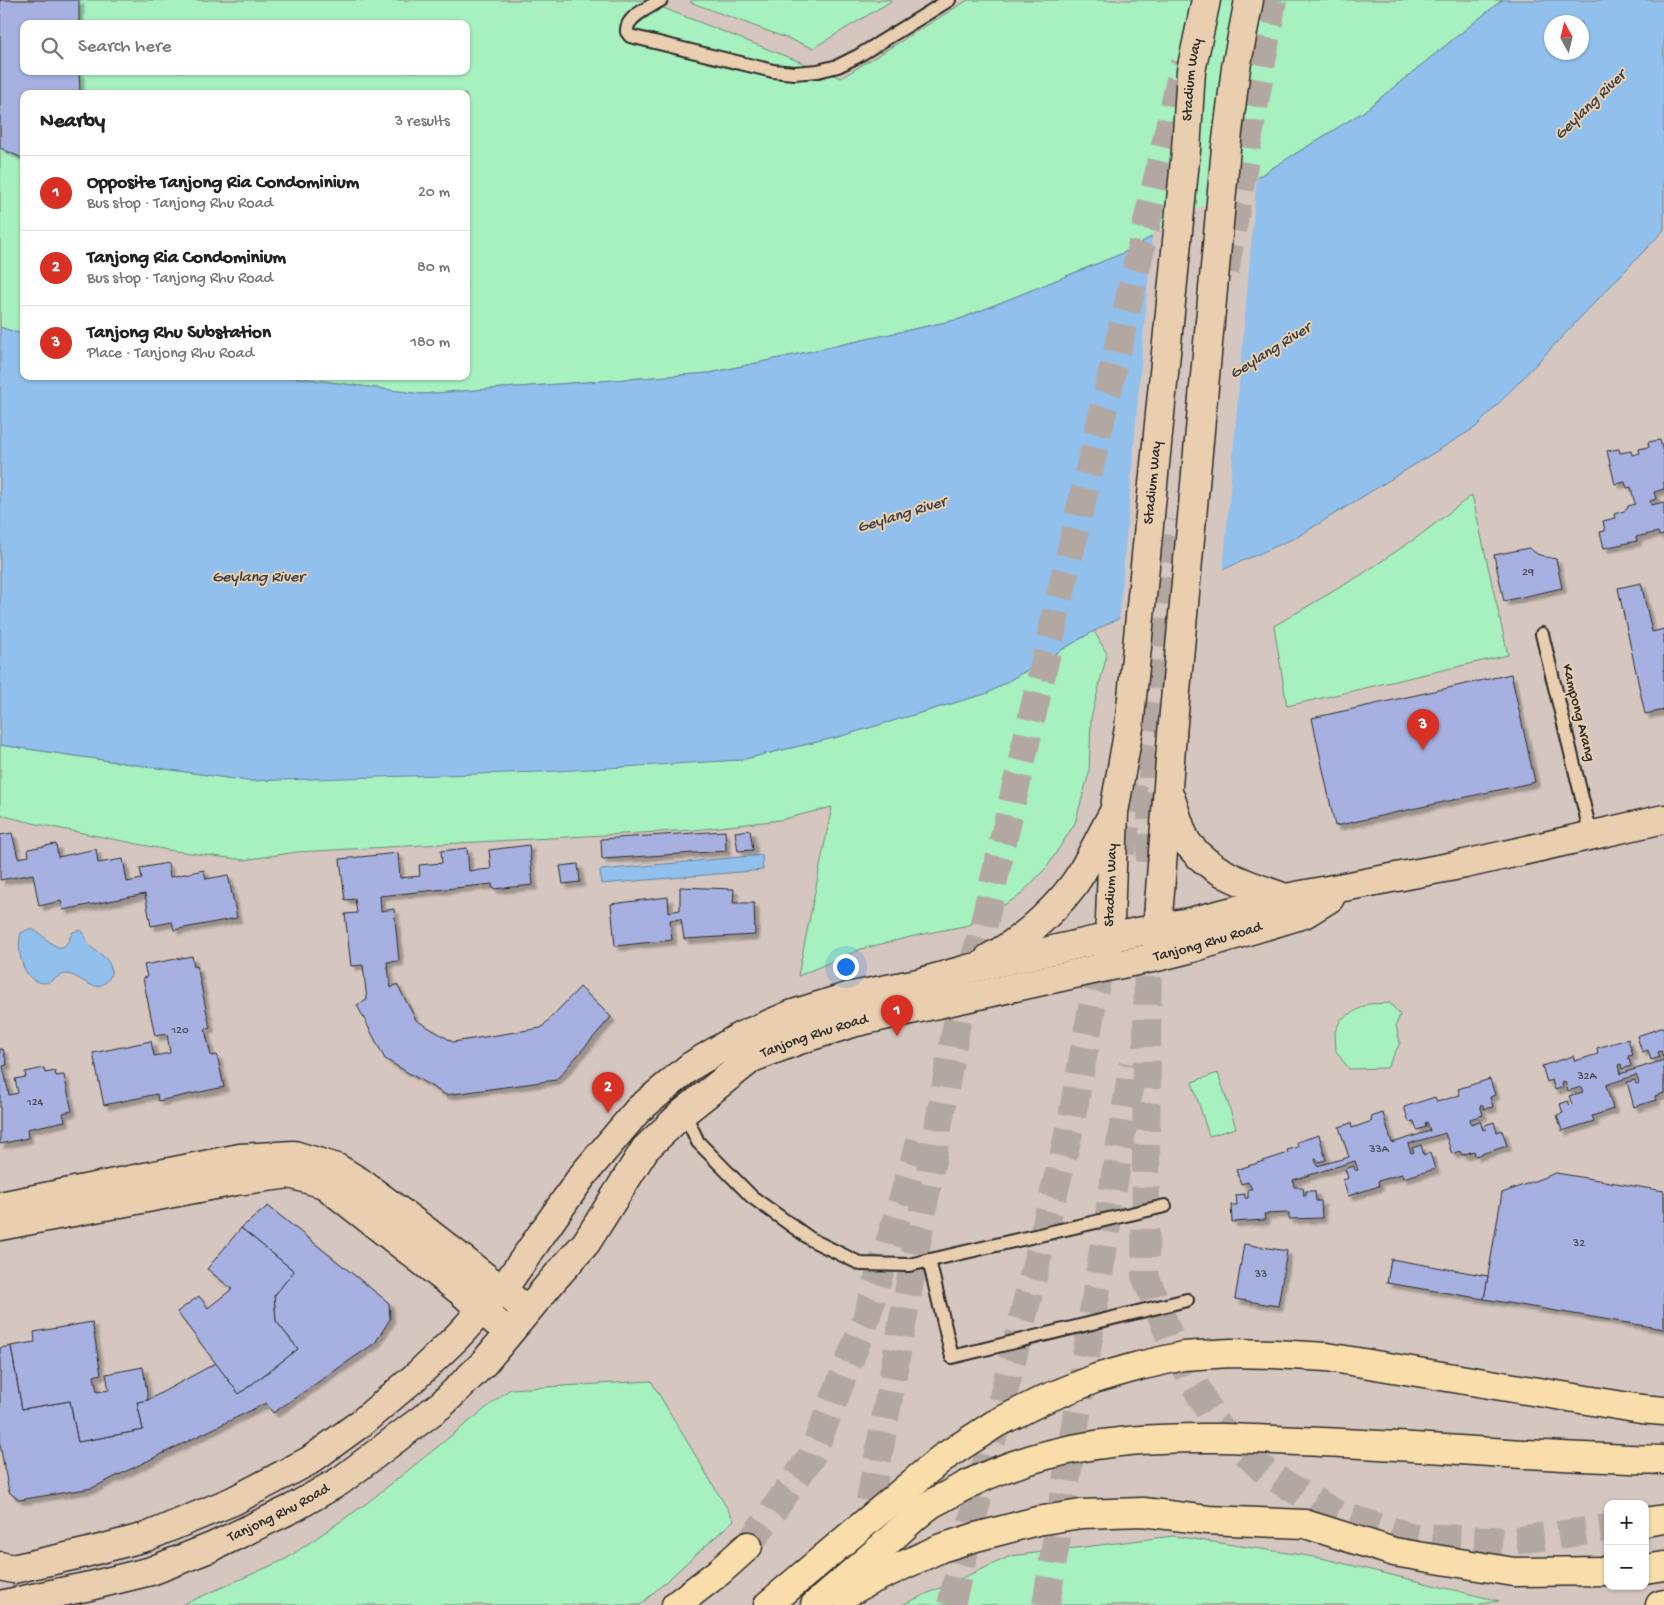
<!DOCTYPE html>
<html lang="en">
<head>
<meta charset="utf-8">
<style>
  :root { --surface:#fff; --page:#f2f2f2; --text:#222; --muted:#767676; --line:#e0e0e0; --accent:#d93025 }
  body { margin:0; font-family:"Gochi Hand",sans-serif; background:var(--page); color:var(--text) }
  .controls { position:absolute; right:15px; bottom:15px; display:grid; overflow:hidden; border-radius:10px; box-shadow:0 1px 4px #0004 }
  .controls button { width:45px; height:45px; display:grid; place-items:center; padding:0; border:0; border-bottom:1px solid var(--line); background:var(--surface); color:var(--text); font:25px sans-serif }
  .compass { position:absolute; left:1544px; top:15px; width:45px; height:45px; border-radius:50%; background:var(--surface); box-shadow:0 1px 4px #0004; rotate:352deg }
  .you { position:absolute; left:845px; top:966px; width:18px; height:18px; margin:-12px; border:4px solid #fff; border-radius:50%; background:#1a73e8; box-shadow:0 0 0 8px #1a73e833 }
  .badge { display:grid; place-items:center; width:32px; height:32px; border-radius:50%; background:var(--accent); color:#fff; font-size:16px; font-weight:700 }
  .pin { position:absolute; translate:-50% -41px; filter:drop-shadow(0 1px 2px #0008) }
  .pin::after { content:''; position:absolute; top:26px; width:18px; height:15px; background:inherit; clip-path:polygon(0 0,100% 0,50% 100%) }
  .list { margin:0; padding:0; list-style:none }
  h2 { display:flex; justify-content:space-between; align-items:center; height:65px; margin:0; padding:0 20px; font-size:21px }
  h2 small { font-size:16px; font-weight:400; color:var(--muted) }
  .list li { display:grid; grid-template-columns:32px 1fr auto; gap:15px; align-items:center; box-sizing:border-box; height:75px; padding:0 20px; border-top:1px solid var(--line) }
  .list b { display:block; font-size:19px; white-space:nowrap }
  .list p { margin:0; font-size:16px; white-space:nowrap; color:var(--muted) }
  .list em { font-size:16px; font-style:normal; color:var(--muted) }
  .icon { flex:none; width:28px; height:28px; fill:none; stroke:currentColor; stroke-width:2; stroke-linecap:round; stroke-linejoin:round }
  .map { position:relative; flex:none; width:1664px; height:1605px; overflow:hidden }
  .search { position:absolute; background:var(--surface); box-shadow:0 1px 4px #0004; left:20px; top:20px; width:450px; height:55px; display:flex; align-items:center; gap:12px; box-sizing:border-box; padding:0 18px; border-radius:10px; color:var(--muted); font-size:19px }
  .panel { position:absolute; background:var(--surface); box-shadow:0 1px 4px #0004; left:20px; top:90px; width:450px; height:290px; border-radius:10px }
  .map>svg:first-child { display:block }
  .green { fill:#a7f0bf; stroke:#698e75; fill-rule:evenodd }
  .water { fill:#91c0ec; stroke:#68849f; fill-rule:evenodd }
  .pier { fill:#d5c6bf }
  .building { fill:#a6b1e1; stroke:#2b2b2b; filter:url(#shadow) }
  .lines { fill:none; stroke-linecap:round; stroke-linejoin:round }
  .motorway-tunnel { stroke:#b3a7a1; stroke-width:28; stroke-dasharray:28 14; stroke-linecap:butt }
  .service-casing { stroke:#2b2b2b; stroke-width:16 }
  .tertiary-casing { stroke:#2b2b2b; stroke-width:31 }
  .motorway-casing { stroke:#2b2b2b; stroke-width:31 }
  .service { stroke:#e9cfb0; stroke-width:12 }
  .tertiary { stroke:#e9cfb0; stroke-width:28 }
  .motorway { stroke:#f9deab; stroke-width:28 }
  .tertiary-bridge-casing { stroke:#2b2b2b; stroke-width:31; stroke-linecap:butt }
  .tertiary-bridge { stroke:#e9cfb0; stroke-width:28 }
  .labels { text-anchor:middle; dominant-baseline:central; stroke-width:4; stroke-linejoin:round; paint-order:stroke }
  .number-label { font-size:12px; fill:#4a4c58 }
  .street-label { font-size:15px; fill:#2b2b2b; stroke:#e9cfb0 }
  .water-label { font-size:16px; font-style:italic; fill:#3a4148; stroke:#e9cfb0 }
</style>
</head>
<body>
<div class="map">
<svg width="1664" height="1605" viewBox="0 0 1664 1605">
  <defs>
    <filter id="shadow"><feDropShadow dx="4.5" dy="4.5" stdDeviation="1" flood-color="#0004"/></filter>
  </defs>
  <rect width="100%" height="100%" fill="#d5c6bf"/>
  <filter id="ink" filterUnits="userSpaceOnUse"><feTurbulence type="fractalNoise" baseFrequency=".02" numOctaves="2"/><feDisplacementMap in="SourceGraphic" scale="10" xChannelSelector="R" yChannelSelector="G"/><feConvolveMatrix kernelMatrix="1 2 1 2 8 2 1 2 1" color-interpolation-filters="sRGB"/></filter>
  <g filter="url(#ink)">
    <g class="green">
      <path d="M 0,0 L 643,0 L 841,78 L 968,0 L 1502,0 L 1363,112 L 1261,175 L 1121,254 L 960,319 L 710,373 L 421,394 L 285,376 L 466,376 L 466,94 L 24,94 L 24,335 L 0,327 ZM 24,24 L 466,24 L 466,71 L 24,71 Z"/>
      <path d="M 693,0 L 893,0 L 813,48 L 690,2 Z"/>
      <path d="M 1472,495 L 1508,655 L 1287,706 L 1274,626 L 1361,575 L 1419,536 Z"/>
      <path d="M 1094,631 L 1107,654 L 1091,718 L 1089,773 L 1075,823 L 1047,867 L 1018,897 L 969,925 L 914,936 L 861,949 L 798,976 L 832,807 L 780,820 L 695,830 L 297,852 L 244,860 L 168,850 L 37,824 L 0,815 L 0,745 L 248,781 L 740,760 L 838,737 L 988,693 Z"/>
      <path d="M 1390,1003 L 1400,1015 L 1396,1025 L 1400,1043 L 1387,1068 L 1349,1069 L 1336,1051 L 1335,1032 L 1341,1019 L 1368,1004 Z"/>
      <path d="M 1218,1073 L 1236,1128 L 1209,1136 L 1192,1082 Z"/>
      <path d="M 651,1381 L 734,1520 L 640,1605 L 182,1605 L 286,1559 L 367,1503 L 510,1389 Z"/>
      <path d="M 1173,1536 L 1321,1558 L 1499,1601 L 1474,1605 L 902,1605 L 1011,1556 Z"/>
    </g>
    <g class="water">
      <path d="M 1502,0 L 1664,0 L 1664,230 L 1476,427 L 1297,537 L 1163,596 L 1094,631 L 988,693 L 838,737 L 740,760 L 540,772 L 248,781 L 0,745 L 0,327 L 24,335 L 24,376 L 285,376 L 421,394 L 710,373 L 960,319 L 1121,254 L 1261,175 L 1363,112 ZM 1552,22 L 1582,22 L 1582,52 L 1552,52 Z"/>
      <path d="M 762,855 L 763,870 L 601,884 L 600,870 Z"/>
      <path d="M 29,929 C 42,929 57,958 67,943 C 70,940 70,936 73,932 L 81,930 L 83,932 C 85,936 85,940 87,943 C 96,954 110,955 111,971 C 111,975 110,978 107,981 C 92,996 80,973 65,974 C 57,975 52,983 44,983 C 22,983 16,949 21,933 Z"/>
    </g>
    <path class="pier" d="M 1257,175 L 1223,572 L 1164,598 L 1119,621 L 1152,234 Z"/>
    <g class="building">
      <path d="M 0,0 L 79,0 L 79,24 L 24,24 L 24,71 L 79,71 L 80,94 L 24,94 L 24,159 L 0,148 Z"/>
      <path d="M 1660,440 L 1664,456 L 1664,489 L 1654,492 L 1656,499 L 1650,501 L 1651,505 L 1664,502 L 1664,535 L 1659,536 L 1658,532 L 1636,537 L 1637,541 L 1604,548 L 1600,532 L 1605,531 L 1603,521 L 1615,518 L 1614,514 L 1624,511 L 1628,508 L 1628,506 L 1635,504 L 1631,487 L 1627,488 L 1625,482 L 1615,484 L 1607,451 L 1619,449 L 1620,453 L 1631,451 L 1632,455 L 1640,453 L 1639,449 L 1649,447 L 1648,442 Z"/>
      <path d="M 1529,548 L 1537,554 L 1546,557 L 1556,559 L 1562,588 L 1504,601 L 1494,555 Z"/>
      <path d="M 1641,583 L 1652,632 L 1664,629 L 1664,710 L 1645,714 L 1618,588 Z"/>
      <path d="M 1511,674 L 1535,782 L 1335,826 L 1312,718 Z"/>
      <path d="M 750,830 L 753,850 L 738,851 L 735,832 Z"/>
      <path d="M 725,831 L 726,851 L 602,859 L 601,839 Z"/>
      <path d="M 12,833 L 18,858 L 29,856 L 28,849 L 56,844 L 58,857 L 96,849 L 98,863 L 123,859 L 127,882 L 142,879 L 140,868 L 168,863 L 170,877 L 204,870 L 206,879 L 228,875 L 237,918 L 174,930 L 172,922 L 151,926 L 145,894 L 63,910 L 61,901 L 39,906 L 33,874 L 0,880 L 0,835 Z"/>
      <path d="M 529,845 L 533,885 L 493,889 L 492,884 L 380,896 L 381,911 L 394,909 L 399,961 L 387,962 L 391,988 L 397,984 L 416,1020 L 453,1042 L 541,1028 L 580,987 L 611,1017 L 556,1080 L 446,1095 L 385,1059 L 357,1005 L 367,1000 L 363,965 L 351,966 L 345,914 L 357,913 L 355,899 L 345,900 L 340,859 L 398,853 L 400,878 L 420,876 L 419,865 L 442,863 L 441,851 L 467,848 L 469,871 L 491,869 L 489,850 Z"/>
      <path d="M 578,864 L 580,882 L 563,884 L 560,866 Z"/>
      <path d="M 680,887 L 734,889 L 733,903 L 754,903 L 755,935 L 684,939 L 681,919 L 670,920 L 672,940 L 615,946 L 611,904 L 668,897 L 669,912 L 680,910 Z"/>
      <path d="M 192,956 L 194,967 L 197,966 L 210,1028 L 205,1029 L 211,1056 L 217,1055 L 224,1087 L 158,1101 L 157,1094 L 104,1105 L 93,1053 L 151,1041 L 154,1056 L 170,1053 L 167,1034 L 155,1036 L 143,978 L 147,977 L 144,965 Z"/>
      <path d="M 1664,1027 L 1664,1093 L 1655,1096 L 1656,1100 L 1634,1107 L 1627,1082 L 1635,1080 L 1636,1084 L 1639,1083 L 1636,1075 L 1606,1085 L 1613,1109 L 1592,1116 L 1594,1121 L 1562,1131 L 1557,1115 L 1563,1113 L 1560,1104 L 1568,1101 L 1570,1106 L 1572,1104 L 1569,1096 L 1583,1092 L 1581,1087 L 1568,1091 L 1565,1082 L 1562,1083 L 1563,1087 L 1555,1090 L 1552,1080 L 1547,1082 L 1542,1066 L 1573,1056 L 1575,1061 L 1598,1054 L 1597,1048 L 1628,1039 L 1633,1055 L 1628,1056 L 1631,1066 L 1622,1069 L 1621,1064 L 1618,1065 L 1620,1074 L 1664,1060 L 1661,1051 L 1658,1052 L 1660,1057 L 1651,1060 L 1648,1050 L 1642,1052 L 1637,1036 Z"/>
      <path d="M 0,1049 L 3,1049 L 7,1065 L 3,1066 L 9,1095 L 18,1093 L 15,1079 L 26,1077 L 25,1072 L 44,1068 L 45,1073 L 55,1071 L 56,1076 L 64,1075 L 72,1111 L 63,1113 L 65,1121 L 27,1129 L 28,1138 L 0,1144 Z"/>
      <path d="M 1490,1079 L 1495,1095 L 1490,1097 L 1493,1107 L 1484,1109 L 1483,1105 L 1480,1105 L 1483,1115 L 1470,1119 L 1471,1124 L 1480,1121 L 1483,1130 L 1486,1129 L 1485,1125 L 1494,1122 L 1497,1132 L 1502,1130 L 1507,1146 L 1475,1156 L 1474,1151 L 1462,1155 L 1460,1151 L 1452,1154 L 1445,1133 L 1408,1144 L 1411,1153 L 1414,1152 L 1412,1148 L 1421,1145 L 1424,1155 L 1430,1153 L 1435,1169 L 1403,1178 L 1402,1174 L 1378,1181 L 1379,1186 L 1348,1196 L 1343,1180 L 1348,1178 L 1345,1169 L 1354,1166 L 1355,1170 L 1358,1170 L 1355,1161 L 1293,1180 L 1294,1187 L 1303,1187 L 1304,1196 L 1306,1196 L 1306,1191 L 1315,1191 L 1316,1201 L 1321,1201 L 1322,1218 L 1289,1219 L 1289,1213 L 1264,1214 L 1265,1220 L 1232,1222 L 1231,1205 L 1237,1205 L 1236,1195 L 1245,1194 L 1245,1198 L 1248,1198 L 1248,1189 L 1252,1189 L 1248,1182 L 1241,1184 L 1236,1170 L 1288,1153 L 1287,1150 L 1298,1147 L 1297,1142 L 1319,1135 L 1326,1160 L 1318,1162 L 1317,1159 L 1315,1159 L 1317,1166 L 1349,1157 L 1339,1127 L 1351,1123 L 1352,1128 L 1372,1121 L 1371,1117 L 1383,1113 L 1392,1143 L 1430,1131 L 1427,1122 L 1425,1123 L 1426,1127 L 1417,1130 L 1414,1121 L 1409,1122 L 1404,1107 L 1435,1097 L 1437,1102 L 1460,1095 L 1458,1089 Z"/>
      <path d="M 1556,1173 L 1664,1191 L 1664,1329 L 1484,1299 L 1502,1193 Z"/>
      <path d="M 268,1206 L 389,1303 L 390,1319 L 375,1343 L 273,1413 L 266,1403 L 92,1488 L 19,1500 L 9,1492 L 0,1445 L 0,1348 L 11,1346 L 22,1409 L 70,1401 L 78,1442 L 143,1430 L 137,1402 L 148,1400 L 216,1363 L 239,1394 L 298,1349 L 276,1321 L 274,1296 L 294,1271 L 241,1228 Z"/>
      <path d="M 241,1228 L 294,1271 L 274,1296 L 276,1321 L 298,1349 L 239,1394 L 177,1312 L 199,1296 L 208,1308 L 232,1289 L 207,1269 Z"/>
      <path d="M 1244,1244 L 1287,1251 L 1278,1306 L 1235,1299 Z"/>
      <path d="M 1391,1259 L 1488,1276 L 1484,1299 L 1387,1283 Z"/>
      <path d="M 92,1322 L 101,1374 L 94,1376 L 97,1392 L 109,1390 L 106,1374 L 143,1367 L 148,1400 L 137,1402 L 143,1430 L 78,1442 L 70,1401 L 22,1409 L 11,1346 L 35,1342 L 34,1332 Z"/>
    </g>
    <g class="lines">
      <g class="motorway-tunnel">
        <path d="M 1225,272 L 1273,0"/>
        <path d="M 1121,853 L 1181,521"/>
        <path d="M 1150,862 L 1153,750"/>
        <path d="M 1148,935 L 1145,1276 L 1172,1342 L 1216,1424 L 1268,1474 L 1337,1514 L 1412,1537 L 1512,1541 L 1608,1528"/>
        <path d="M 748,1546 L 811,1457 L 866,1319 L 920,1141"/>
        <path d="M 855,1584 L 958,1017 L 981,936 L 1184,63"/>
        <path d="M 951,1605 L 1070,1128 L 1103,947"/>
        <path d="M 1046,1605 L 1133,1064"/>
      </g>
      <g class="service-casing">
        <g id="service">
          <path d="M 661,0 C 650,7 625,17 627,32 L 630,36 L 773,71 L 794,73 L 818,71 L 838,66 L 858,56 L 949,0"/>
          <path d="M 1542,634 L 1591,835"/>
          <path d="M 684,1112 L 698,1142 L 752,1197 L 812,1240 L 861,1264 L 909,1265 L 1165,1206"/>
          <path d="M 929,1260 L 952,1357 L 1187,1300"/>
        </g>
      </g>
      <g class="tertiary-casing">
        <g id="tertiary">
          <path d="M 1226,148 L 1236,68 L 1249,0"/>
          <path d="M 1171,799 C 1175,810 1182,837 1189,845 C 1213,875 1252,886 1286,898"/>
          <path d="M 1157,947 L 1157,930 L 1172,734"/>
          <path id="s1" d="M 1107,955 L 1110,920 L 1114,812 L 1129,728 L 1186,150 L 1191,71 L 1206,0"/>
          <path d="M 989,958 C 1022,941 1063,904 1082,872 C 1092,854 1101,836 1111,817"/>
          <path d="M 0,1206 L 240,1158 L 294,1155 L 337,1168 L 360,1182 L 425,1230 L 517,1302"/>
          <path d="M 0,1226 L 236,1181 L 290,1174 L 324,1184 L 459,1290 L 496,1322"/>
          <path d="M 0,1566 L 13,1569 L 85,1553 L 146,1537 L 233,1501 L 309,1461 L 361,1423 L 414,1378 L 456,1338 L 482,1310 L 503,1289 L 583,1175 L 638,1110 L 691,1066 L 741,1036 L 793,1014 L 847,997 L 918,983 L 968,969 L 1097,940 L 1189,922 L 1286,898 L 1465,864 L 1664,819"/>
          <path id="s2" d="M 0,1605 L 90,1586 L 151,1571 L 212,1547 L 293,1508 L 340,1481 L 442,1404 L 483,1364 L 553,1280 L 586,1243 L 645,1149 L 684,1112 L 752,1058 L 802,1039 L 856,1022 L 1106,967 L 1157,957 L 1189,949 L 1304,914 L 1330,898"/>
        </g>
      </g>
      <g class="motorway-casing">
        <g id="motorway">
          <path d="M 1645,1522 L 1664,1519"/>
          <path d="M 1645,1569 L 1664,1566"/>
          <path d="M 844,1595 L 867,1582 L 941,1548 L 976,1537 L 1037,1521 L 1081,1514 L 1143,1512 L 1208,1520 L 1305,1524 L 1394,1552 L 1514,1572 L 1608,1571"/>
          <path d="M 676,1605 L 719,1572 L 748,1546"/>
          <path d="M 768,1605 L 941,1459 L 995,1424 L 1045,1399 L 1097,1378 L 1139,1366 L 1183,1356 L 1230,1353 L 1274,1354 L 1327,1357 L 1641,1409 L 1664,1411"/>
          <path d="M 815,1605 C 838,1585 861,1565 883,1546 C 899,1532 914,1516 931,1504 C 940,1499 950,1494 959,1489 C 1072,1428 1198,1436 1321,1442 C 1436,1447 1550,1458 1664,1460"/>
          <path d="M 1660,1605 L 1664,1604"/>
        </g>
      </g>
      <use href="#service" class="service"/>
      <use href="#tertiary" class="tertiary"/>
      <use href="#motorway" class="motorway"/>
      <g class="tertiary-bridge-casing">
        <path id="tertiary-bridge" d="M 1172,734 L 1226,148"/>
      </g>
      <use href="#tertiary-bridge" class="tertiary-bridge"/>
    </g>
  </g>
  <g class="labels">
    <g class="number-label">
      <text x="1528" y="573">29</text>
      <text x="180" y="1031">120</text>
      <text x="1587" y="1077">32A</text>
      <text x="35" y="1103">124</text>
      <text x="1379" y="1150">33A</text>
      <text x="1579" y="1244">32</text>
      <text x="1261" y="1275">33</text>
    </g>
    <g class="street-label">
      <text stroke="none"><textPath href="#s1" startOffset="880">Stadium Way</textPath></text>
      <text stroke="none"><textPath href="#s1" startOffset="475">Stadium Way</textPath></text>
      <text transform="translate(1578 713) rotate(76)">Kampong Arang</text>
      <text stroke="none"><textPath href="#s1" startOffset="70">Stadium Way</textPath></text>
      <text stroke="none"><textPath href="#s2" startOffset="1431">Tanjong Rhu Road</textPath></text>
      <text stroke="none"><textPath href="#s2" startOffset="1026">Tanjong Rhu Road</textPath></text>
      <text stroke="none"><textPath href="#s2" startOffset="295">Tanjong Rhu Road</textPath></text>
    </g>
    <g class="water-label">
      <text transform="translate(1591 106) rotate(-44)">Geylang River</text>
      <text transform="translate(1271 352) rotate(-32)">Geylang River</text>
      <text transform="translate(902 516) rotate(-17)">Geylang River</text>
      <text x="258" y="578">Geylang River</text>
    </g>
  </g>
</svg>
<div class="controls">
<button>+</button>
<button>−</button>
</div>
<svg class="compass" viewBox="-18 -18 36 36"><path d="M0-13l5 13h-10z" fill="#e53935"/><path d="M0 13l5-13h-10z" fill="#767676"/></svg>
<div class="you"></div>
<div class="pin badge" style="left:897px;top:1036px">1</div>
<div class="pin badge" style="left:608px;top:1113px">2</div>
<div class="pin badge" style="left:1423px;top:750px">3</div>
<div class="search"><svg class="icon" aria-label="search" viewBox="0 0 24 24"><circle cx="10" cy="10" r="6"/><path d="M15 15l6 6"/></svg>Search here</div>
<section class="panel">
<h2>Nearby<small>3 results</small></h2>
<ul class="list">
<li><span class="badge">1</span><div><b>Opposite Tanjong Ria Condominium</b><p>Bus stop · Tanjong Rhu Road</p></div><em>20 m</em></li>
<li><span class="badge">2</span><div><b>Tanjong Ria Condominium</b><p>Bus stop · Tanjong Rhu Road</p></div><em>80 m</em></li>
<li><span class="badge">3</span><div><b>Tanjong Rhu Substation</b><p>Place · Tanjong Rhu Road</p></div><em>180 m</em></li>
</ul>
</section>
</div>
</body>
</html>
